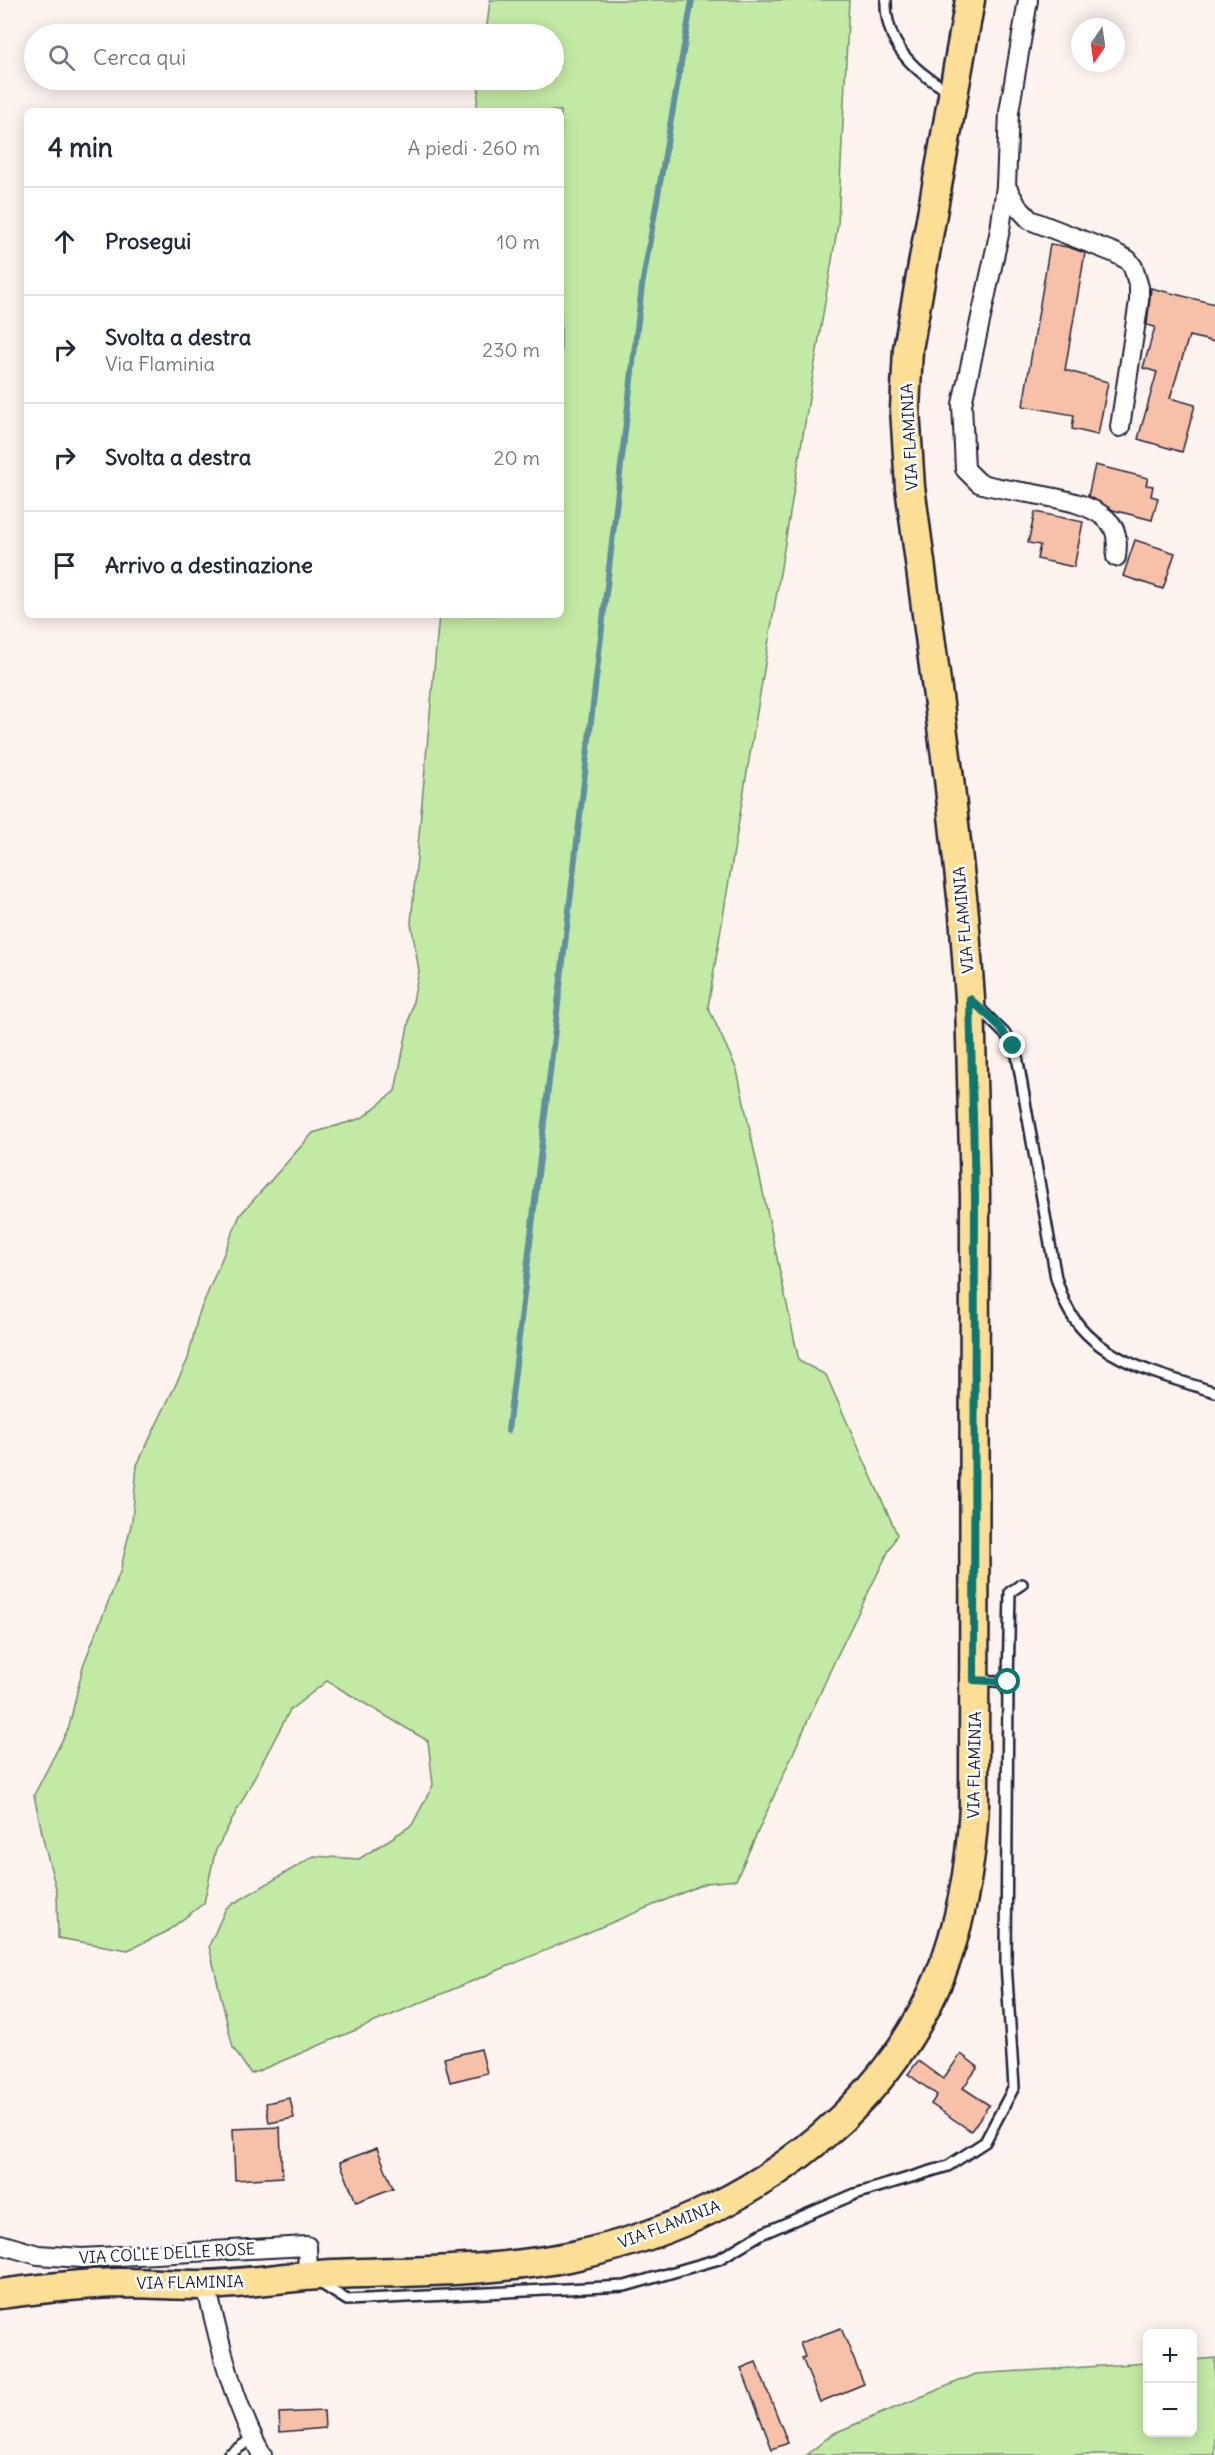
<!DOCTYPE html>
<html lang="it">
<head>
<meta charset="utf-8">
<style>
  :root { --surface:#fff; --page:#f6f6f7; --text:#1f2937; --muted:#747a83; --line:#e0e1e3 }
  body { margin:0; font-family:Delius,sans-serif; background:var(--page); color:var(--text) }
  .controls { position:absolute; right:18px; bottom:18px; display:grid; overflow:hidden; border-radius:9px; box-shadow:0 3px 15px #0003 }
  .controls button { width:54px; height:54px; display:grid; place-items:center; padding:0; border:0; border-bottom:2px solid var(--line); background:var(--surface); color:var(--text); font:30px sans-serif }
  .compass { position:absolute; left:1071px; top:18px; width:54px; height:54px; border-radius:50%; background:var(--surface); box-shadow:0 3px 15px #0003; rotate:193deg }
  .stop { position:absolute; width:18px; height:18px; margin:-14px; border:4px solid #0f766e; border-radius:50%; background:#fff }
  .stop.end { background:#0f766e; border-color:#fff; box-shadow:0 2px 6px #0008 }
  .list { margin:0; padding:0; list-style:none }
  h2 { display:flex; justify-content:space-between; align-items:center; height:78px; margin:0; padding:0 24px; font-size:26px }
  h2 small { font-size:20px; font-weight:400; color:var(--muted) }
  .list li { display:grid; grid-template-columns:39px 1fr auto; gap:18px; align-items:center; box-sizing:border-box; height:108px; padding:0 24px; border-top:2px solid var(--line) }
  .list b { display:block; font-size:22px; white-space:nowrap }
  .list p { margin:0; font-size:20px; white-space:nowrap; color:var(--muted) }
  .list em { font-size:20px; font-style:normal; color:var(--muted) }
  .icon { flex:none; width:33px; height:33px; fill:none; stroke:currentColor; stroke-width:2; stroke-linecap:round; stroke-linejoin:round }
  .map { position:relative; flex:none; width:1215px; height:2455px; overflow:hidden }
  .search { position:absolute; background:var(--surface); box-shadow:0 3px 15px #0003; left:24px; top:24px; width:540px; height:66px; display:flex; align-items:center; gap:15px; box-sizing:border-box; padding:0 21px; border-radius:33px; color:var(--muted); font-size:22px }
  .panel { position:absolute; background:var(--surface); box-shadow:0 3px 15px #0003; left:24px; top:108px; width:540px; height:510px; border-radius:9px }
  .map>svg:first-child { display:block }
  .green { fill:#c3eaa5; stroke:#728670; stroke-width:1.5 }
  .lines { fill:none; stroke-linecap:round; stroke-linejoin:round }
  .stream { stroke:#60909e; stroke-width:6 }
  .building { fill:#f7c1a9; stroke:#22223b; stroke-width:1.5 }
  .lane-casing { stroke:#22223b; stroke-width:14 }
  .street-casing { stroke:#22223b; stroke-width:22 }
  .primary-casing { stroke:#22223b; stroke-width:33 }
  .lane { stroke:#fff; stroke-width:9 }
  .street { stroke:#fff; stroke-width:18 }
  .primary { stroke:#fdde96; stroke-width:28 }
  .route { stroke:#0f766e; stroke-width:8 }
  .labels { text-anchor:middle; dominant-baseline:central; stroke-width:5; stroke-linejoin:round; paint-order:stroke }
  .street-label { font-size:16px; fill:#22223b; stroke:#fff }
</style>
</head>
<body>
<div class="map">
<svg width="1215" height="2455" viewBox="0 0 1215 2455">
  <rect width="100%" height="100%" fill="#fdf3ee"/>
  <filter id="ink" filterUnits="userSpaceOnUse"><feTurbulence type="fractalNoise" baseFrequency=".0167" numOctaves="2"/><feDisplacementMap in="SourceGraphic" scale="12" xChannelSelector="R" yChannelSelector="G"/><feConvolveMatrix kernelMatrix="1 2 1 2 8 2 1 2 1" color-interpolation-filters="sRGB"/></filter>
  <g filter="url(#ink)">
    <g class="green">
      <path d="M 490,0 L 849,0 L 838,224 L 708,1007 L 737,1070 L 799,1361 L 826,1375 L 897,1534 L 836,1658 L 736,1880 L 706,1883 L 251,2074 L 233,2048 L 209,1946 L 226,1908 L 314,1856 L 359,1859 L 412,1825 L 433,1785 L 428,1741 L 327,1681 L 290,1710 L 215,1852 L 204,1903 L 166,1932 L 128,1950 L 58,1938 L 57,1892 L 45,1847 L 34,1795 L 69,1727 L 83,1666 L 120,1572 L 132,1521 L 137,1465 L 188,1359 L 198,1316 L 240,1215 L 313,1133 L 362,1118 L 395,1091 L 419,971 L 411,923 L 439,615 L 561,615 L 561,111 L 476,111 L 480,80 L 554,80 L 554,34 L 486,34 Z"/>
      <path d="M 1215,2358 L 1215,2455 L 807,2455 L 832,2434 L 976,2374 L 1147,2363 L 1148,2432 L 1192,2432 L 1193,2360 Z"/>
    </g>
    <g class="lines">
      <path class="stream" d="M 508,1431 L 642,286 L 692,0"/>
    </g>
    <g class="building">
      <path d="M 1050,244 L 1068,247 L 1085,253 L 1065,370 L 1108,382 L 1098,435 L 1072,429 L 1074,415 L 1023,406 Z"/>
      <path d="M 1151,288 L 1215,304 L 1215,342 L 1189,336 L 1170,398 L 1195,405 L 1182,452 L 1138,439 L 1157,372 L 1143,368 L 1155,327 L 1147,325 Z"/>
      <path d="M 1095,465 L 1148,478 L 1146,485 L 1153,486 L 1151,496 L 1158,498 L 1152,520 L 1113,510 L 1088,496 Z"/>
      <path d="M 1035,512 L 1083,522 L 1074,567 L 1037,559 L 1040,545 L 1028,543 Z"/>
      <path d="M 1135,540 L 1175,553 L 1163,589 L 1123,576 Z"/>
      <path d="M 481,2049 L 487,2073 L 450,2082 L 444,2058 Z"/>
      <path d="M 961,2054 L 978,2067 L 963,2088 L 989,2105 L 971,2131 L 931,2104 L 937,2095 L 908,2074 L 918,2061 L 943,2079 Z"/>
      <path d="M 290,2098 L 294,2118 L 269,2123 L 266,2103 Z"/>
      <path d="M 280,2127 L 282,2177 L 235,2180 L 233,2129 Z"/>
      <path d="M 377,2148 L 393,2188 L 356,2202 L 340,2162 Z"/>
      <path d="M 841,2328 L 864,2384 L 820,2402 L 802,2358 L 805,2357 L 800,2343 Z"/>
      <path d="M 756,2362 L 788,2443 L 772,2449 L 741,2368 Z"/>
      <path d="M 324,2411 L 325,2428 L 280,2432 L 279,2413 Z"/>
    </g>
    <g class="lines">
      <g class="lane-casing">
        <g id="lane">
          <path d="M 886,0 C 885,44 913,71 949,91"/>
          <path d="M 976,1005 L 1007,1036 L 1017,1056 L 1056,1278 C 1059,1287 1062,1297 1066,1305 C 1093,1361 1160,1374 1215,1392"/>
          <path d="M 977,1680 L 1008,1682 L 1010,1592 L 1022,1584"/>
          <path d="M 320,2283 L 347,2300 L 625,2286 L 719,2259 L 761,2234 L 855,2194 L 948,2166 L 985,2142 L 1014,2087 L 1006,1963 L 1008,1682"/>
          <path d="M 228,2455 L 253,2438"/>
        </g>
      </g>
      <g class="street-casing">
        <g id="street">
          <path d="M 1028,0 L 1009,112 L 1006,186 L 1000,230 L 962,404 L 965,469 L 979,483 C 1013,495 1097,494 1114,529 C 1118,538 1117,548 1116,557"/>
          <path d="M 1006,186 L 1017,206 L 1030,220 L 1115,253 L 1128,260 L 1133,267 L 1139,287 L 1139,301 L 1120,427"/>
          <path d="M 0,2244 L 38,2255 L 82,2258 L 307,2246 L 308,2275"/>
          <path d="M 206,2285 C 220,2344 232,2401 262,2455"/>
        </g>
      </g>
      <g class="primary-casing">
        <path id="primary" d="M 0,2294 C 38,2289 78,2284 117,2283 C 146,2283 175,2285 204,2285 C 247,2284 290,2276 333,2274 C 413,2271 495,2272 573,2256 C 673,2235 766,2190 840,2120 C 933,2032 968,1931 974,1805 L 975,1196 L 970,999 L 964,915 L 949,779 L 910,487 L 905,409 L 908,349 L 970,0"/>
      </g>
      <use href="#lane" class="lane"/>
      <use href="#street" class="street"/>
      <use href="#primary" class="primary"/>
    </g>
  </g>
  <g class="lines" filter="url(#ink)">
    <path class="route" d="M 1008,1682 L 974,1680 L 975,1196 L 970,999 L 996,1023 L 1013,1046"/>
  </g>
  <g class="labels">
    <g class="street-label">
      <text transform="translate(909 437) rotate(-93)">VIA FLAMINIA</text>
      <text transform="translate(963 920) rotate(-95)">VIA FLAMINIA</text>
      <text transform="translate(974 1765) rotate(-89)">VIA FLAMINIA</text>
      <text transform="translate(669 2224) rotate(-21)">VIA FLAMINIA</text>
      <text transform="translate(167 2253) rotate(-3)">VIA COLLE DELLE ROSE</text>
      <text transform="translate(190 2282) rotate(-1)">VIA FLAMINIA</text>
    </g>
  </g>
</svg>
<div class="controls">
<button>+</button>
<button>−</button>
</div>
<svg class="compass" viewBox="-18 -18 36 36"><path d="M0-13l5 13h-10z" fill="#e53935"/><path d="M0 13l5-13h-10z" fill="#747a83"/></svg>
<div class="stop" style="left:1008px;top:1682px"></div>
<div class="stop end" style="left:1013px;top:1046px"></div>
<div class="search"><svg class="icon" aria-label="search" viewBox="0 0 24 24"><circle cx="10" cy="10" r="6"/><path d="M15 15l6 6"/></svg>Cerca qui</div>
<section class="panel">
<h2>4 min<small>A piedi · 260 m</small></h2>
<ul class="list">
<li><svg class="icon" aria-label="ahead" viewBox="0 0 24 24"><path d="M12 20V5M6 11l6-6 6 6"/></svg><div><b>Prosegui</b></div><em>10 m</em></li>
<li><svg class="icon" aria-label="right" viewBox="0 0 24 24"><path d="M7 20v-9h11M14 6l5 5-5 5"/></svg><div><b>Svolta a destra</b><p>Via Flaminia</p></div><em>230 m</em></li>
<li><svg class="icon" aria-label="right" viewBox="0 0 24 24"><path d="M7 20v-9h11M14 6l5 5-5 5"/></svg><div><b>Svolta a destra</b></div><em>20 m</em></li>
<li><svg class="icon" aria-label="arrive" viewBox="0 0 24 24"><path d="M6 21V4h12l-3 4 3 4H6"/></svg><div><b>Arrivo a destinazione</b></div></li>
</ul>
</section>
</div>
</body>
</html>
